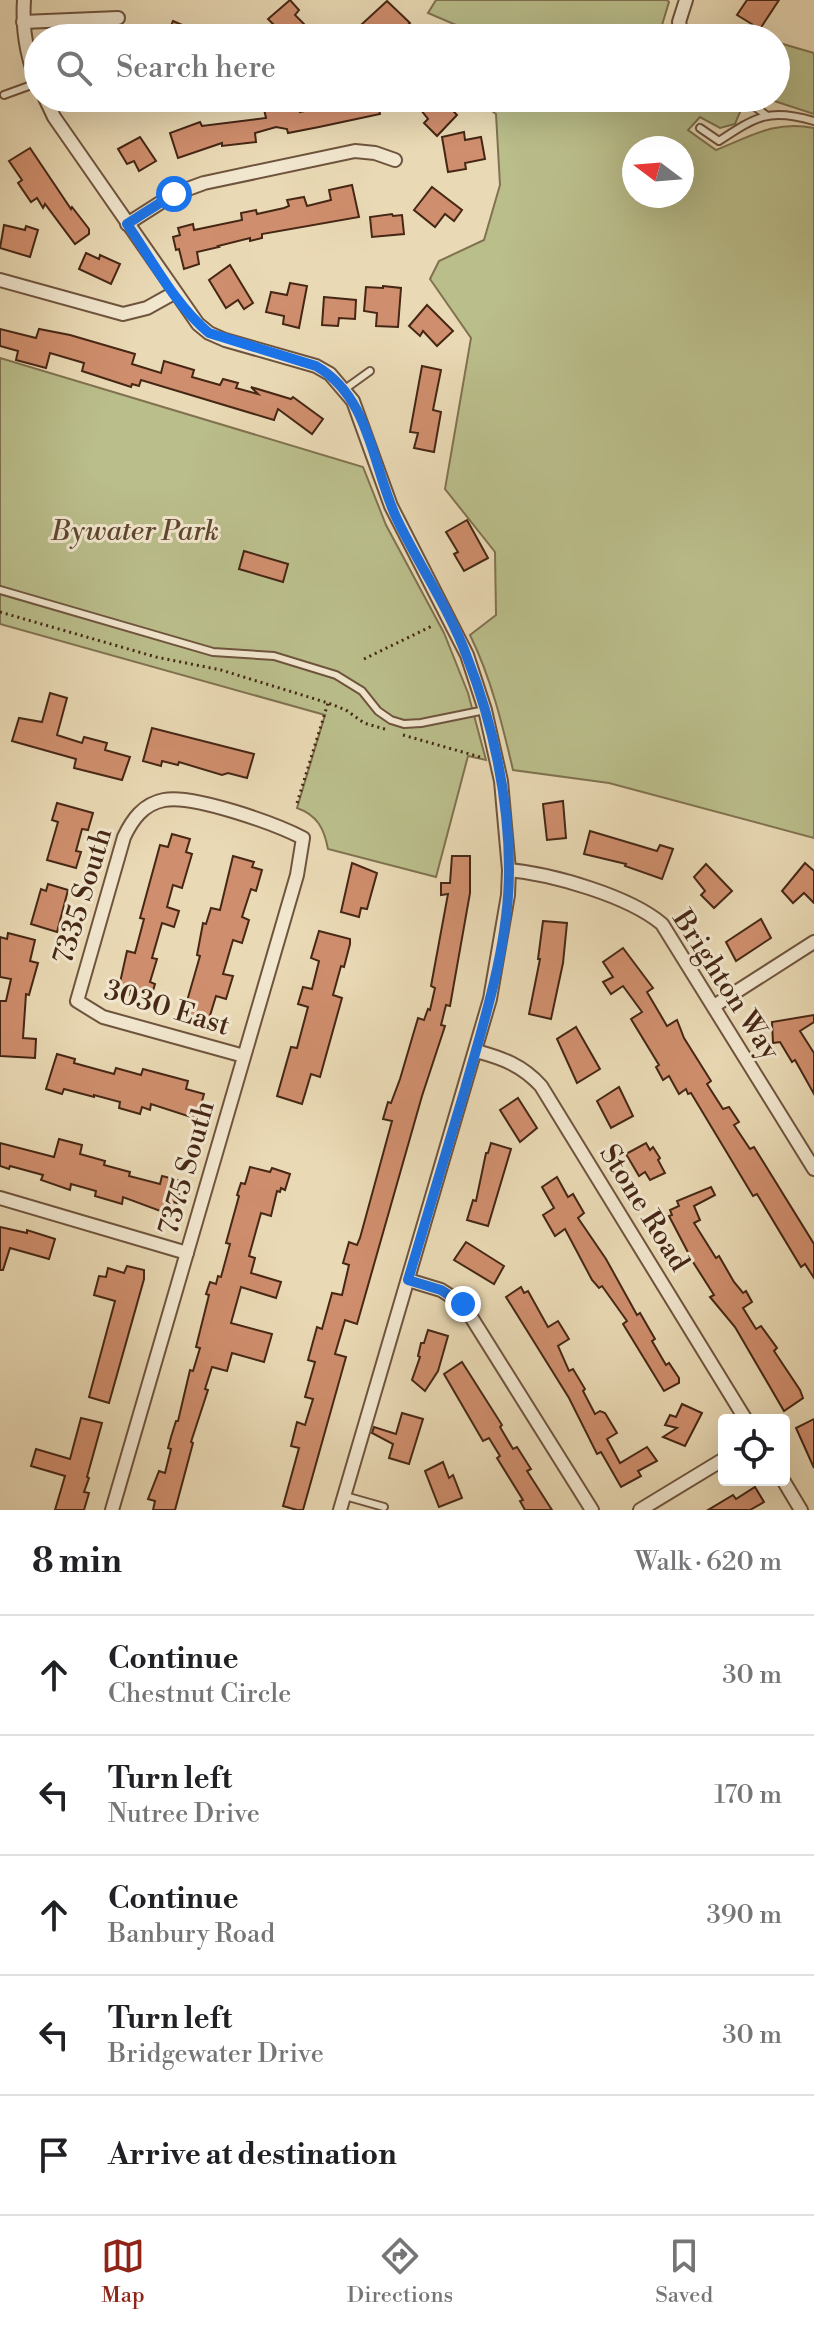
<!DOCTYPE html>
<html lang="en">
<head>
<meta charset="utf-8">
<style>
  :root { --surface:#fff; --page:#f2f2f2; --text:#202124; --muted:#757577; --line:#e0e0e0; --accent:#8f2418 }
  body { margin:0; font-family:"Libre Bodoni",serif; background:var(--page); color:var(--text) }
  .controls { position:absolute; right:24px; bottom:24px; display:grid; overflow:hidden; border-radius:8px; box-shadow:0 8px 32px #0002 }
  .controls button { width:72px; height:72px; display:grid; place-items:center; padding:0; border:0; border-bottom:2px solid var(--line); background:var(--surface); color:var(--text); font:40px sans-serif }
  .compass { position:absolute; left:622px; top:136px; width:72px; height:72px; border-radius:50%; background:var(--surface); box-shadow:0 8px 32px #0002; rotate:286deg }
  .stop { position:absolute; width:24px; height:24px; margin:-18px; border:6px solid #1a73e8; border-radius:50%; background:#fff }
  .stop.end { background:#1a73e8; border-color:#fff; box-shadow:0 2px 8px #0008 }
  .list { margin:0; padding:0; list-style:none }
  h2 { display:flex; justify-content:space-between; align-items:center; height:104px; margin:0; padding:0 32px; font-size:34px }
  h2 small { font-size:26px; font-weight:400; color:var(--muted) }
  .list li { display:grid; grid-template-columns:52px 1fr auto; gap:24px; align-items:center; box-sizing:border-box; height:120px; padding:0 32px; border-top:2px solid var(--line) }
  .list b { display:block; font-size:30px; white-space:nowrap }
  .list p { margin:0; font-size:26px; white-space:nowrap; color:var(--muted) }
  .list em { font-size:26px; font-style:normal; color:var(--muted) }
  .icon { flex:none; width:44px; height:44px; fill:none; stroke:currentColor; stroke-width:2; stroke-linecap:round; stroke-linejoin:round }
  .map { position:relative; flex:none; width:814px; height:1510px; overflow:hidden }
  .search { position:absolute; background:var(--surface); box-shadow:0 8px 32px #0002; left:24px; right:24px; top:24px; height:88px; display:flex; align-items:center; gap:20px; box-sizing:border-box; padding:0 28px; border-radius:44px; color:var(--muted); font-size:30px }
  .sheet { height:704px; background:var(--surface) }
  nav { display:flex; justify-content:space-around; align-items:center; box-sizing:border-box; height:112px; border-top:2px solid var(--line); background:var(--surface); font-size:22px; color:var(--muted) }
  nav a { display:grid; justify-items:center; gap:4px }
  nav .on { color:var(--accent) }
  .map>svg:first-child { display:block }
  .green { fill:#babe8b; stroke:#807250; stroke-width:2; fill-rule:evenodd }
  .building { fill:#cf8e6d; stroke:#462715; stroke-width:2 }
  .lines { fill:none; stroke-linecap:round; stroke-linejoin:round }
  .lane-casing { stroke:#6f543d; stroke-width:10 }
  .street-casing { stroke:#6f543d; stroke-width:16 }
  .path { stroke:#462715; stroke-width:3; stroke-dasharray:2 4; stroke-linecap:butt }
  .lane { stroke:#f1e6ce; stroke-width:6 }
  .street { stroke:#f1e6ce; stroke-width:12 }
  .route { stroke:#1a73e8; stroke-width:10 }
  .labels { text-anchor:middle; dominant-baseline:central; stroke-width:6; stroke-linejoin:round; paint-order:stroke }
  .park-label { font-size:28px; font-style:italic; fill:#5d452d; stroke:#f1e6ce }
  .street-label { font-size:28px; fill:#462715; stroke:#f1e6ce }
</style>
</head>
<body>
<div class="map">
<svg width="814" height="1510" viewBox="0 0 814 1510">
  <rect width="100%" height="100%" fill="#e9d9b4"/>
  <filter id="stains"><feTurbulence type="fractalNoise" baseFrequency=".0025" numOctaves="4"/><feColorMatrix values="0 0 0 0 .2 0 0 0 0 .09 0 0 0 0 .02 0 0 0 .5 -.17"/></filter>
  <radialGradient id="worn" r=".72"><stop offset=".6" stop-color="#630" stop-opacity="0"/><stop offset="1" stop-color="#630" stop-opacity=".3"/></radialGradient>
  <g class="green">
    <path d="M 436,0 L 667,0 L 669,2 L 658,38 L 466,38 L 468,30 L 428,13 Z"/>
    <path d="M 776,42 L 814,53 L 814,114 L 765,98 L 776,98 Z"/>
    <path d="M 473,98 L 732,98 L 740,112 L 735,124 L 720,128 L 700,117 L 688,130 L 716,150 C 751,136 775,120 814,128 L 814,838 L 609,783 L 513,770 C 502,723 491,678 470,635 L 496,615 L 495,552 L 445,489 L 471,338 L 430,279 L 439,261 L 484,240 L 500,185 L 496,114 ZM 634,148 L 682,148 L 682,196 L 634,196 Z"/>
    <path d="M 0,358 L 363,467 L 386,525 L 444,633 L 468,693 L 486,760 L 468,756 L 436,877 L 328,849 C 324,828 317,815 297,808 L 325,715 L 0,624 Z"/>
  </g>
  <g class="building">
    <path d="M 290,0 L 299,10 L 295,15 L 308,28 L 299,38 L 287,38 L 268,19 Z"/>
    <path d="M 747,0 L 779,0 L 760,29 L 737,15 Z"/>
    <path d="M 387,1 L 410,23 L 397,35 L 391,27 L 379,38 L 375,38 L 362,24 Z"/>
    <path d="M 173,21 L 212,38 L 166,38 Z"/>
    <path d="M 364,98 L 405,98 L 405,102 L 379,109 L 380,114 L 319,127 L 288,133 L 287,129 L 276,127 L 255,133 L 256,142 L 222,146 L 222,143 L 178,158 L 170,133 L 200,122 L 202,126 L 266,118 L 264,109 L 298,101 L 300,112 Z"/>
    <path d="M 425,98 L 441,98 L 457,115 L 437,136 L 424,123 L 428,119 L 417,105 Z"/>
    <path d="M 464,132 L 465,140 L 481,137 L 485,159 L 465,163 L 466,169 L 448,172 L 442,137 Z"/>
    <path d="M 140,137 L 156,161 L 139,171 L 134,161 L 127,164 L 118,149 Z"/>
    <path d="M 30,148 L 71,209 L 72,207 L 89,229 L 89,234 L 75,244 L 45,204 L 43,208 L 37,198 L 31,202 L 18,183 L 22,180 L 9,161 Z"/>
    <path d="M 352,185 L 359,217 L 262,234 L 262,238 L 250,241 L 250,238 L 218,246 L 219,247 L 197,252 L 199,264 L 184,269 L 179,249 L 176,250 L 173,237 L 180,235 L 178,228 L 193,224 L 194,230 L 242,220 L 241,213 L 256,210 L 257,214 L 284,208 L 289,206 L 287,200 L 304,197 L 307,206 L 331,200 L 329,190 Z"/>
    <path d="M 432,187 L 462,210 L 454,221 L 445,214 L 435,227 L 414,210 Z"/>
    <path d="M 392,214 L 393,216 L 402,215 L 404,234 L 372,237 L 370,217 Z"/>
    <path d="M 4,225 L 25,230 L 26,226 L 38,230 L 30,257 L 0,248 Z"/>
    <path d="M 86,253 L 99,259 L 100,255 L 120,264 L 111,284 L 79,269 Z"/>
    <path d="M 230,265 L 253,303 L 244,309 L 238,300 L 226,308 L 209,280 Z"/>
    <path d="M 290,283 L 307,286 L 299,328 L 283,324 L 284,316 L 266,312 L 271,292 L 287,295 Z"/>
    <path d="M 383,286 L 401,288 L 398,327 L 376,326 L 377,313 L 364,311 L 366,287 L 383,288 Z"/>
    <path d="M 324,297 L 356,300 L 355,319 L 339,318 L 338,326 L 322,325 Z"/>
    <path d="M 427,305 L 453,331 L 437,346 L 423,331 L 420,336 L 409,326 Z"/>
    <path d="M 0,329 L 36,338 L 39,329 L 70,335 L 135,354 L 132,364 L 161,373 L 164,361 L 194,370 L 192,377 L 220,385 L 223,379 L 238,383 L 236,388 L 258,394 L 251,387 L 291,399 L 293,397 L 323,419 L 312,434 L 278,409 L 274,420 L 141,380 L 139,386 L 132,384 L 131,387 L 82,371 L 84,363 L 50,353 L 46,368 L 16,360 L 18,351 L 0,346 Z"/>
    <path d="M 422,366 L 441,370 L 433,410 L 441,412 L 434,452 L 414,448 L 418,433 L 410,432 Z"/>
    <path d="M 467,520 L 488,558 L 464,571 L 454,554 L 458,552 L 446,532 Z"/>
    <path d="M 244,551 L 288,564 L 283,582 L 239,569 Z"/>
    <path d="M 50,693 L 67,698 L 57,735 L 82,743 L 84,737 L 107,743 L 105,750 L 130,757 L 122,780 L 74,768 L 76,759 L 12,741 L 19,718 L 42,722 Z"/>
    <path d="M 152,728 L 254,754 L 247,778 L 228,773 L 222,775 L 179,762 L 178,765 L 162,761 L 161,766 L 143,761 Z"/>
    <path d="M 563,801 L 566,838 L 547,840 L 543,804 Z"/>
    <path d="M 57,803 L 93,813 L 88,830 L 82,829 L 76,851 L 81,852 L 76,868 L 47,860 L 58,822 L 52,820 Z"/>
    <path d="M 590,831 L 657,851 L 660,845 L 673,849 L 662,879 L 625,866 L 626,864 L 584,854 Z"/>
    <path d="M 172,834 L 190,839 L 186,852 L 192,854 L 182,888 L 173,885 L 167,907 L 179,911 L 174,927 L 162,923 L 152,958 L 157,959 L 150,982 L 155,984 L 152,994 L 147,993 L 145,1000 L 130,995 L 131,991 L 119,987 L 127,951 L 135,953 L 144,919 L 140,918 L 160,845 L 168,847 Z"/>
    <path d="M 233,856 L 254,862 L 252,867 L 262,870 L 256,891 L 251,889 L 242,917 L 249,920 L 242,943 L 233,940 L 223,974 L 233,976 L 226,999 L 216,996 L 208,1022 L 183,1015 L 200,956 L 197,955 L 203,923 L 206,924 L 211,908 L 220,910 Z"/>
    <path d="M 452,856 L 470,856 L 470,893 L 450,1006 L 446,1005 L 441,1025 L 445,1026 L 422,1096 L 357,1324 L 345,1320 L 335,1354 L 346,1357 L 303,1510 L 297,1510 L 283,1506 L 299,1448 L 291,1446 L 297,1422 L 305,1425 L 313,1399 L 305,1397 L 315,1362 L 308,1360 L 317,1327 L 322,1329 L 332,1293 L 342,1295 L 349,1265 L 343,1263 L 349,1242 L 357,1245 L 360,1238 L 392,1121 L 383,1119 L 388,1102 L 391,1103 L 400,1079 L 418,1018 L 424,1020 L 428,1009 L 430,1010 L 435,988 L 431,986 L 448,894 L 441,895 L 441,883 L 450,883 Z"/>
    <path d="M 352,863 L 377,873 L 367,909 L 361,908 L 359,917 L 341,912 Z"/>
    <path d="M 805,863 L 814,871 L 814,903 L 804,893 L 793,903 L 782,891 Z"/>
    <path d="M 706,864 L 732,891 L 714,908 L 701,895 L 705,891 L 694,877 Z"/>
    <path d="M 48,884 L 68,890 L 57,932 L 31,924 L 41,889 L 46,891 Z"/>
    <path d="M 761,919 L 771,938 L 736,961 L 726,942 Z"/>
    <path d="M 543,921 L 567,923 L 563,963 L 551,1019 L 529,1014 L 540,959 L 538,959 Z"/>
    <path d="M 319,931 L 350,939 L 350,944 L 344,967 L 341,966 L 333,995 L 342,998 L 320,1077 L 311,1074 L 302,1104 L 277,1096 L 291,1047 L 297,1048 L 308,1007 L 298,1004 L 303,987 L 312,989 L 319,961 L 311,958 Z"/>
    <path d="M 8,933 L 35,940 L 30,961 L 38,963 L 29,995 L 26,994 L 23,1038 L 36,1039 L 35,1058 L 0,1056 L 0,1001 L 6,1001 L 11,979 L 0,977 L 0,937 L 7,939 Z"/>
    <path d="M 623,948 L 653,988 L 647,992 L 667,1026 L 677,1020 L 684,1038 L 711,1081 L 707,1084 L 723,1109 L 729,1107 L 739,1122 L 734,1125 L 750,1149 L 754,1147 L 814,1244 L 814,1278 L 805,1264 L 801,1267 L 757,1194 L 753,1196 L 691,1093 L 688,1094 L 686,1089 L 679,1094 L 669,1076 L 663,1080 L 656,1067 L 659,1065 L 631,1019 L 642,1012 L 623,986 L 611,994 L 603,982 L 613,977 L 603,962 Z"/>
    <path d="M 814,1015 L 814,1022 L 800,1031 L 814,1053 L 814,1094 L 795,1060 L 792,1062 L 780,1042 L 773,1043 L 772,1022 Z"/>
    <path d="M 576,1027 L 600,1069 L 577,1083 L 557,1039 Z"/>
    <path d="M 57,1054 L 75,1059 L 74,1063 L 114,1074 L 116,1068 L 141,1075 L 143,1069 L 188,1081 L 186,1089 L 204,1094 L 197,1119 L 151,1104 L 150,1110 L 142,1107 L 140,1114 L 119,1108 L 120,1102 L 94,1095 L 94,1097 L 64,1089 L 62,1094 L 46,1089 Z"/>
    <path d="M 619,1087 L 633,1116 L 611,1128 L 597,1101 Z"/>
    <path d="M 518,1098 L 537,1128 L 520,1142 L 500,1110 Z"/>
    <path d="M 59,1139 L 82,1145 L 80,1154 L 105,1161 L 104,1165 L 130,1172 L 129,1176 L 160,1184 L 162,1176 L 178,1180 L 176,1189 L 180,1190 L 177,1203 L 173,1202 L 170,1210 L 164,1209 L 163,1212 L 123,1197 L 122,1204 L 95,1196 L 96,1191 L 71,1184 L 70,1190 L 41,1180 L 43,1175 L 10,1166 L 9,1169 L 0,1166 L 0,1143 L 54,1157 Z"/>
    <path d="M 491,1143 L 511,1149 L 488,1226 L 467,1220 L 473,1200 L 476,1201 L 486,1153 L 488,1153 Z"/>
    <path d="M 646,1143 L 650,1150 L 653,1147 L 660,1158 L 658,1160 L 665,1173 L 650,1180 L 645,1172 L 639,1176 L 626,1154 Z"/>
    <path d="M 250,1167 L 270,1172 L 272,1168 L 290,1174 L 285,1190 L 281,1188 L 280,1192 L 277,1191 L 271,1216 L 261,1213 L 249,1256 L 255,1258 L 251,1273 L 281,1282 L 276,1298 L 241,1287 L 231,1323 L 272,1334 L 264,1362 L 232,1353 L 227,1371 L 212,1367 L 205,1389 L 208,1390 L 191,1442 L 193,1443 L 175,1510 L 153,1510 L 155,1501 L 148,1499 L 159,1471 L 165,1473 L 171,1449 L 168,1448 L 171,1437 L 176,1421 L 178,1421 L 190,1370 L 193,1371 L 200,1348 L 196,1347 L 209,1295 L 206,1294 L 210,1282 L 216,1284 L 218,1276 L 221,1277 L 230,1244 L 226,1243 L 239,1196 L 237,1195 L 241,1183 L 245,1184 Z"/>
    <path d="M 557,1177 L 568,1197 L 573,1194 L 584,1213 L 578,1218 L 606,1259 L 637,1315 L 640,1313 L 655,1339 L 652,1341 L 666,1365 L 669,1363 L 679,1378 L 679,1383 L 664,1391 L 623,1324 L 627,1321 L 602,1286 L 599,1288 L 592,1280 L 565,1229 L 555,1236 L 543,1215 L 554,1208 L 542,1187 Z"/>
    <path d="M 711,1187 L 715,1195 L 694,1206 L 700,1220 L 694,1223 L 716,1258 L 719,1256 L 734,1282 L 743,1293 L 746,1291 L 752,1302 L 743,1308 L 756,1329 L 761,1326 L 777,1348 L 774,1351 L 800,1390 L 803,1398 L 784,1411 L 735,1327 L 710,1297 L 714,1295 L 693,1262 L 669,1216 L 672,1215 L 670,1210 L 679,1206 L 677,1201 Z"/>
    <path d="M 0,1227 L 27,1233 L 27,1230 L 55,1239 L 49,1259 L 10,1248 L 3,1270 L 0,1270 Z"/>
    <path d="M 466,1242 L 504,1266 L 494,1284 L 454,1260 Z"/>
    <path d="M 127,1266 L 144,1270 L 144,1279 L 109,1403 L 89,1397 L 115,1301 L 94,1295 L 99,1276 L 106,1277 L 108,1268 L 124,1273 Z"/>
    <path d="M 521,1287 L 524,1293 L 528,1291 L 548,1327 L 558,1321 L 569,1339 L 558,1346 L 569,1371 L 573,1369 L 585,1389 L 583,1391 L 595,1414 L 600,1411 L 605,1413 L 617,1433 L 607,1439 L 620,1463 L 647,1447 L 657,1461 L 638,1471 L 641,1476 L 621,1487 L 601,1452 L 597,1454 L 569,1398 L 506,1297 Z"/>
    <path d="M 428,1330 L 448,1336 L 438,1371 L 425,1391 L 412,1380 L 420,1357 L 418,1356 L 421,1343 L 424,1343 Z"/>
    <path d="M 462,1362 L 502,1425 L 500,1427 L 513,1449 L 517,1447 L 531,1469 L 527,1471 L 552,1510 L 525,1510 L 520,1501 L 523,1500 L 497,1458 L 500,1456 L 489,1438 L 483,1441 L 444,1374 Z"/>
    <path d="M 682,1404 L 702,1413 L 685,1446 L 663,1437 L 677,1428 L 665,1425 L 670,1415 L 676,1417 Z"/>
    <path d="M 402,1413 L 423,1419 L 409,1464 L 389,1458 L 393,1444 L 372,1433 L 374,1427 L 396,1434 Z"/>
    <path d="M 81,1418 L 102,1423 L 87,1477 L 89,1478 L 84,1492 L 89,1493 L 84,1510 L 55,1510 L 65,1476 L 31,1466 L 36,1449 L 70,1459 Z"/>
    <path d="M 814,1419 L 814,1468 L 796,1428 Z"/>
    <path d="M 443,1462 L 449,1478 L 453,1475 L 462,1498 L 439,1507 L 425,1471 Z"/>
    <path d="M 755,1487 L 764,1502 L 750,1510 L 708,1510 L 733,1495 L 736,1499 Z"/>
  </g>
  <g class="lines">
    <g class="lane-casing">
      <g id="lane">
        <path d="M 4,95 L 37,83"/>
        <path d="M 743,98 L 766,115"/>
        <path d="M 700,128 L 719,141 C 757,116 769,108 814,121"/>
        <path d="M 345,389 L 370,371"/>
        <path d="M 0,590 L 213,652 L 274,656 L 336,675 L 362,691 L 378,711 L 391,720 L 404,724 L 421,723 L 485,710"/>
        <path d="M 345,1496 L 384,1507"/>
      </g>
    </g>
    <g class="street-casing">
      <g id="street">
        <path d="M 24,0 C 22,30 26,56 38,84"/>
        <path d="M 23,22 L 118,18"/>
        <path d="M 683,38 L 679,22 L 686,0"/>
        <path d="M 45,98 L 54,117 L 198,324 L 209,333 L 225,340 L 316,366 L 330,374 L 353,401 L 391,506 L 467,655 L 485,710 L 501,781 L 509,870 L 508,895 L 490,999 L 340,1510"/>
        <path d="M 127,224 L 174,194 L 204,183 L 355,151 L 375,153 L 395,160"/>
        <path d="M 0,280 L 123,314 L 147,308 L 174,293"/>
        <path d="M 509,870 C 552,874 629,896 662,924 L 814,1169"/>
        <path d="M 714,1006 L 814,942"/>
        <path d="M 476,1051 C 502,1058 522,1065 541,1086 L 746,1420"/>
        <path d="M 0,1198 L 187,1253"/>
        <path d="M 408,1280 L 441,1290 L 463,1304 L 592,1510"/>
        <path d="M 783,1480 L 801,1510"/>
        <path d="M 112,1510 L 297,875 L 303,838 C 276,824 193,794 164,800 C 143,804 132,820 124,837 L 77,1001 L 103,1017 L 244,1056"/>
        <path d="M 640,1510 L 724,1459"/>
      </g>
    </g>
    <g class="path">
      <path d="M 0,612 L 156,657 L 221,670 L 328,703 L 346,710 L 364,723 L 388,730"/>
      <path d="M 364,659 L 434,625"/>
      <path d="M 403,735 L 480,757"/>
      <path d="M 297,803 L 328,703"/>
    </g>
    <use href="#lane" class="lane"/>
    <use href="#street" class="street"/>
  </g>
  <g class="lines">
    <path class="route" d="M 174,194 L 127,224 C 152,260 175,305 209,333 L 316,366 C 370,397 372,465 396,517 C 418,564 449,608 467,657 C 493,723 509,799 509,870 C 509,944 485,1018 465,1089 C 446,1152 427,1216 408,1280 L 441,1290 L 463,1304"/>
  </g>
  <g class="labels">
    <g class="park-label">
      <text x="135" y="531">Bywater Park</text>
    </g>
    <g class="street-label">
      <text transform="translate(83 896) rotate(-73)">7335 South</text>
      <text transform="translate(726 985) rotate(57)">Brighton Way</text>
      <text transform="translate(167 1008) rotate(17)">3030 East</text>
      <text transform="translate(187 1168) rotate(-74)">7375 South</text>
      <text transform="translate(644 1208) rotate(58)">Stone Road</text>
    </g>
  </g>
  <rect width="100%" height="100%" filter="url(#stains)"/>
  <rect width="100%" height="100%" fill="url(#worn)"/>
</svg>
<div class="controls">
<button><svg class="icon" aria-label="locate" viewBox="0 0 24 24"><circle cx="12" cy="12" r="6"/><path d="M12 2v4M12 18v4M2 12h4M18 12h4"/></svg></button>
</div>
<svg class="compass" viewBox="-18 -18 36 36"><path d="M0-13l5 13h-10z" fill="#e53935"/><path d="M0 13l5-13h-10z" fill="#757577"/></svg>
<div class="stop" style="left:174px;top:194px"></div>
<div class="stop end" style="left:463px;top:1304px"></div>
<div class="search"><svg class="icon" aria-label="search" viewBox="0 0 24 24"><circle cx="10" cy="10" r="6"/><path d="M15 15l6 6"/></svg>Search here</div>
</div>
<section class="sheet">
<h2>8 min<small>Walk · 620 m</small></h2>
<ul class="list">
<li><svg class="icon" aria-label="ahead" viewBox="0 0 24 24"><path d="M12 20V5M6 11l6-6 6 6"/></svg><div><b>Continue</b><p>Chestnut Circle</p></div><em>30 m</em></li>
<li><svg class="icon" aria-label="left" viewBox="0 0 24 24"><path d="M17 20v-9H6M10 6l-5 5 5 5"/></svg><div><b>Turn left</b><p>Nutree Drive</p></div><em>170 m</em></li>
<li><svg class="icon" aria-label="ahead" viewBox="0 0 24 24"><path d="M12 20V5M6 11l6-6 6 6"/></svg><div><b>Continue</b><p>Banbury Road</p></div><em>390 m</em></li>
<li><svg class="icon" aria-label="left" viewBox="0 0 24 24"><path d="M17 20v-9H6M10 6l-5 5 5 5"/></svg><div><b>Turn left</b><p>Bridgewater Drive</p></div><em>30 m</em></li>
<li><svg class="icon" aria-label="arrive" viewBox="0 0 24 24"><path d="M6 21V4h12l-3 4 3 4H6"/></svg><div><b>Arrive at destination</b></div></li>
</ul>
</section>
<nav>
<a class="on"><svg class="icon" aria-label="map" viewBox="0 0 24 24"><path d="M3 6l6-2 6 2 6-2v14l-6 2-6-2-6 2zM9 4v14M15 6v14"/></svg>Map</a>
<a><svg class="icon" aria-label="directions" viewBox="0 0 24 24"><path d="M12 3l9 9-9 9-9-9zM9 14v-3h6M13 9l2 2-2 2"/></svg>Directions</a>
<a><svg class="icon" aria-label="saved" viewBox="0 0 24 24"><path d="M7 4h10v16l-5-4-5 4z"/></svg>Saved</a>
</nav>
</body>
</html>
